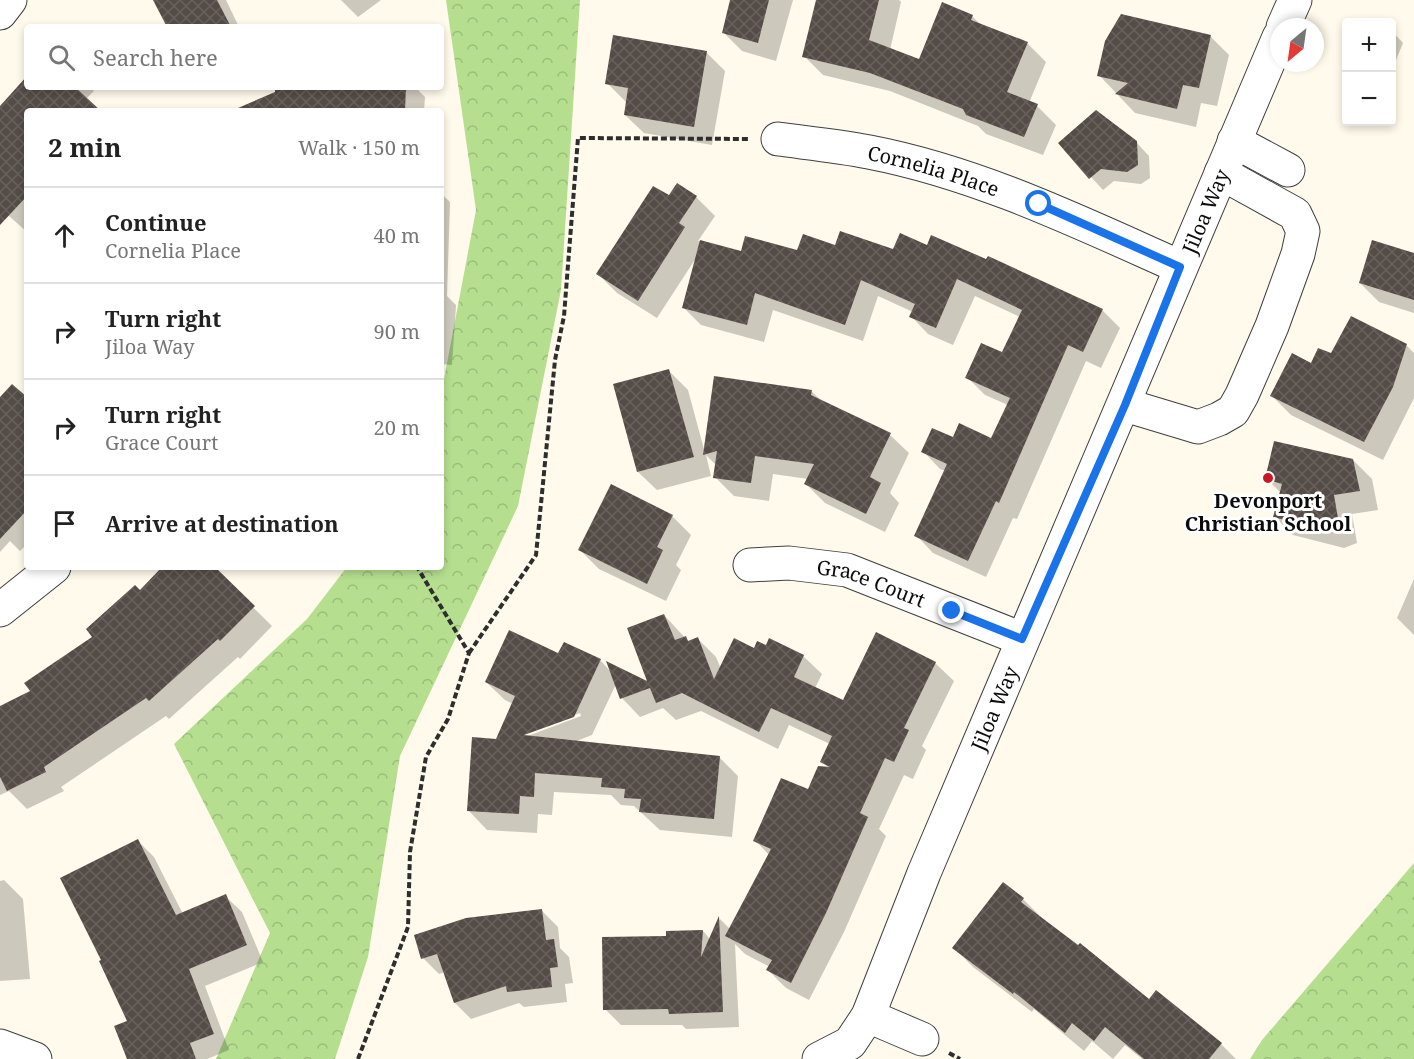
<!DOCTYPE html>
<html lang="en">
<head>
<meta charset="utf-8">
<style>
  :root { --surface:#fff; --page:#f6f6f6; --text:#222; --muted:#767676; --line:#e0e0e0 }
  body { margin:0; font-family:"Noto Serif",serif; background:var(--page); color:var(--text) }
  .controls { position:absolute; right:18px; top:18px; display:grid; overflow:hidden; border-radius:6px; box-shadow:0 3px 9px #0003 }
  .controls button { width:54px; height:54px; display:grid; place-items:center; padding:0; border:0; border-bottom:2px solid var(--line); background:var(--surface); color:var(--text); font:30px sans-serif }
  .compass { position:absolute; left:1270px; top:18px; width:54px; height:54px; border-radius:50%; background:var(--surface); box-shadow:0 3px 9px #0003; rotate:209deg }
  .stop { position:absolute; width:18px; height:18px; margin:-14px; border:4px solid #1a73e8; border-radius:50%; background:#fff }
  .stop.end { background:#1a73e8; border-color:#fff; box-shadow:0 2px 6px #0008 }
  .list { margin:0; padding:0; list-style:none }
  h2 { display:flex; justify-content:space-between; align-items:center; height:78px; margin:0; padding:0 24px; font-size:26px }
  h2 small { font-size:20px; font-weight:400; color:var(--muted) }
  .list li { display:grid; grid-template-columns:39px 1fr auto; gap:18px; align-items:center; box-sizing:border-box; height:96px; padding:0 24px; border-top:2px solid var(--line) }
  .list b { display:block; font-size:22px; white-space:nowrap }
  .list p { margin:0; font-size:20px; white-space:nowrap; color:var(--muted) }
  .list em { font-size:20px; font-style:normal; color:var(--muted) }
  .icon { flex:none; width:33px; height:33px; fill:none; stroke:currentColor; stroke-width:2; stroke-linecap:round; stroke-linejoin:round }
  .map { position:relative; flex:none; width:1414px; height:1059px; overflow:hidden }
  .search { position:absolute; background:var(--surface); box-shadow:0 3px 9px #0003; left:24px; top:24px; width:420px; height:66px; display:flex; align-items:center; gap:15px; box-sizing:border-box; padding:0 21px; border-radius:6px; color:var(--muted); font-size:22px }
  .panel { position:absolute; background:var(--surface); box-shadow:0 3px 9px #0003; left:24px; top:108px; width:420px; height:462px; border-radius:6px }
  .map>svg:first-child { display:block }
  .forest { fill:url(#forest-crowns) }
  .shadow { fill:#0003; fill-rule:evenodd }
  .building { fill:url(#building-cross-hatch) }
  .lines { fill:none; stroke-linecap:round; stroke-linejoin:round }
  .minor-casing { stroke:#3f3f3f; stroke-width:35 }
  .path { stroke:#2e2e2e; stroke-width:4; stroke-dasharray:6 3; stroke-linecap:butt }
  .minor { stroke:#fff; stroke-width:33 }
  .route { stroke:#1a73e8; stroke-width:8 }
  .poi-dot { fill:#c71826; stroke:#fff; stroke-width:2 }
  .labels { text-anchor:middle; dominant-baseline:central; stroke-width:6; stroke-linejoin:round; paint-order:stroke }
  .street-label { font-size:20px; fill:#0c0c0c; stroke:#fff }
  .poi-label { font-size:20px; font-weight:bold; fill:#0c0c0c; stroke:#fff }
</style>
</head>
<body>
<div class="map">
<svg width="1414" height="1059" viewBox="0 0 1414 1059">
  <defs>
    <pattern id="forest-crowns" width="20" height="18" patternUnits="userSpaceOnUse" patternTransform="scale(1.5)"><rect width="20" height="18" fill="#b5df8f"/><path d="M2 6a3 3 0 1 1 6 0M12 15a3 3 0 1 1 6 0" fill="none" stroke="#9abe7a"/></pattern>
    <pattern id="building-cross-hatch" width="8" height="8" patternUnits="userSpaceOnUse" patternTransform="scale(1.5)"><rect width="8" height="8" fill="#554c47"/><path d="M0 0l8 8M0 8l8-8" fill="none" stroke="#68615d"/></pattern>
  </defs>
  <rect width="100%" height="100%" fill="#fffaeb"/>
  <g class="forest">
    <path d="M 446,0 L 580,0 L 561,290 L 518,506 L 400,756 L 368,957 L 335,1059 L 216,1059 L 270,933 L 174,744 L 307,619 L 347,567 L 441,567 L 441,395 L 476,210 Z"/>
    <path d="M 1414,863 L 1414,1059 L 1250,1059 L 1262,1040 Z"/>
  </g>
  <g class="shadow">
    <path d="M 155,0 L 226,0 L 239,27 L 169,27 Z"/>
    <path d="M 341,0 L 381,0 L 358,17 Z"/>
    <path d="M 732,0 L 793,0 L 776,61 L 742,51 L 723,32 Z"/>
    <path d="M 817,0 L 899,0 L 901,2 L 890,50 L 920,61 L 972,16 L 982,26 L 1027,43 L 1046,62 L 1029,103 L 1037,106 L 1056,125 L 1043,155 L 986,134 L 978,126 L 890,91 L 823,75 L 804,56 Z"/>
    <path d="M 1359,18 L 1371,22 L 1357,22 Z"/>
    <path d="M 1392,31 L 1403,43 L 1394,65 L 1392,64 Z"/>
    <path d="M 1210,36 L 1229,55 L 1217,106 L 1201,103 L 1196,127 L 1135,113 L 1099,75 Z"/>
    <path d="M 706,52 L 725,71 L 712,145 L 644,133 L 625,115 L 627,103 L 607,83 Z"/>
    <path d="M 27,79 L 27,87 L 89,87 L 94,91 L 86,99 L 99,111 L 27,111 L 27,232 L 0,208 L 0,109 Z"/>
    <path d="M 335,87 L 415,87 L 425,97 L 424,111 L 233,111 Z"/>
    <path d="M 1136,142 L 1149,156 L 1150,178 L 1141,184 L 1114,181 L 1103,190 L 1060,143 Z"/>
    <path d="M 441,193 L 450,202 L 447,296 L 456,305 L 452,365 L 441,364 Z"/>
    <path d="M 670,197 L 696,197 L 715,216 L 698,241 L 742,253 L 798,251 L 836,247 L 894,251 L 1102,310 L 1120,328 L 1101,368 L 1086,361 L 1017,519 L 1013,518 L 986,577 L 933,553 L 916,535 L 946,471 L 940,469 L 923,451 L 953,439 L 992,440 L 1008,405 L 985,395 L 967,377 L 1002,354 L 1020,317 L 975,296 L 953,345 L 928,334 L 911,316 L 913,312 L 878,296 L 863,341 L 773,310 L 764,342 L 701,325 L 683,307 L 696,258 L 657,318 L 617,293 L 598,274 Z"/>
    <path d="M 1414,254 L 1414,313 L 1379,302 L 1360,283 Z"/>
    <path d="M 1351,318 L 1407,346 L 1414,353 L 1414,398 L 1383,460 L 1291,415 L 1272,396 L 1312,365 L 1332,355 Z"/>
    <path d="M 669,371 L 688,390 L 705,453 L 811,391 L 823,402 L 890,435 L 909,453 L 890,493 L 899,503 L 885,532 L 825,503 L 806,484 L 808,479 L 773,474 L 769,501 L 734,496 L 715,477 L 716,465 L 706,455 L 711,476 L 657,490 L 638,472 Z"/>
    <path d="M 27,393 L 27,544 L 20,551 L 10,541 L 0,552 L 0,399 L 24,397 Z"/>
    <path d="M 1353,460 L 1372,479 L 1378,510 L 1352,514 L 1357,543 L 1344,548 L 1293,535 L 1275,517 L 1281,493 L 1267,479 Z"/>
    <path d="M 672,516 L 691,535 L 676,565 L 681,570 L 666,601 L 599,569 L 580,550 Z"/>
    <path d="M 164,567 L 212,567 L 272,626 L 240,659 L 238,657 L 169,719 L 166,716 L 61,787 L 64,791 L 27,809 L 9,791 L 0,795 L 0,707 L 32,691 L 95,637 Z"/>
    <path d="M 1414,579 L 1414,635 L 1397,618 Z"/>
    <path d="M 664,615 L 689,642 L 698,639 L 716,657 L 721,669 L 755,650 L 803,656 L 822,674 L 815,688 L 844,702 L 935,663 L 954,681 L 922,746 L 926,750 L 913,779 L 904,775 L 879,829 L 886,836 L 844,932 L 809,1000 L 786,988 L 768,970 L 770,967 L 745,954 L 735,944 L 739,1027 L 686,1029 L 682,1025 L 621,1025 L 605,1009 L 667,938 L 703,931 L 710,939 L 720,919 L 730,929 L 769,855 L 755,840 L 808,791 L 829,768 L 822,762 L 830,744 L 789,725 L 778,749 L 701,711 L 676,720 L 663,708 L 640,717 L 622,698 L 616,684 L 592,735 L 574,742 L 719,757 L 738,776 L 732,837 L 660,830 L 634,806 L 621,805 L 611,795 L 554,792 L 552,815 L 538,814 L 537,833 L 487,830 L 469,811 L 513,704 L 505,700 L 486,682 L 559,655 L 600,660 L 611,672 L 650,684 ZM 580,713 L 581,716 L 525,737 L 525,733 Z"/>
    <path d="M 138,841 L 154,857 L 183,914 L 225,896 L 242,912 L 263,962 L 205,986 L 229,1050 L 207,1059 L 129,1059 Z"/>
    <path d="M 4,880 L 23,899 L 30,979 L 0,981 L 0,881 Z"/>
    <path d="M 1003,884 L 1023,899 L 1042,918 L 1149,1002 L 1221,1044 L 1236,1059 L 1142,1059 L 1125,1045 L 1113,1059 L 1092,1041 L 1084,1051 L 1034,1009 L 1032,1012 L 973,967 L 954,948 Z"/>
    <path d="M 542,911 L 558,927 L 560,948 L 569,957 L 573,983 L 565,984 L 567,1002 L 524,1007 L 519,1003 L 471,1019 L 455,1003 L 445,972 L 439,974 L 423,958 Z"/>
  </g>
  <g class="building">
    <path d="M 153,0 L 217,0 L 231,27 L 167,27 Z"/>
    <path d="M 730,0 L 769,0 L 758,43 L 722,33 Z"/>
    <path d="M 816,0 L 879,0 L 869,40 L 919,59 L 942,2 L 973,15 L 971,20 L 1028,42 L 1007,92 L 1038,104 L 1024,137 L 966,115 L 963,109 L 870,73 L 802,57 Z"/>
    <path d="M 1121,14 L 1211,35 L 1199,88 L 1183,85 L 1177,109 L 1115,94 L 1128,83 L 1097,76 L 1105,41 Z"/>
    <path d="M 613,35 L 707,51 L 694,127 L 624,115 L 628,88 L 605,84 Z"/>
    <path d="M 27,76 L 27,87 L 75,87 L 101,111 L 27,111 L 27,196 L 0,225 L 0,106 Z"/>
    <path d="M 275,87 L 406,87 L 405,111 L 231,111 L 275,92 Z"/>
    <path d="M 1096,110 L 1137,141 L 1138,165 L 1127,172 L 1101,169 L 1089,179 L 1058,143 Z"/>
    <path d="M 677,183 L 697,196 L 679,223 L 685,227 L 638,301 L 596,274 L 653,186 L 669,195 Z"/>
    <path d="M 840,231 L 893,249 L 900,233 L 927,245 L 931,235 L 986,259 L 988,256 L 1103,309 L 1083,352 L 1068,345 L 999,503 L 996,501 L 968,561 L 914,536 L 947,464 L 921,452 L 932,428 L 953,437 L 959,423 L 991,438 L 1010,398 L 965,378 L 981,343 L 1002,352 L 1022,310 L 957,279 L 936,328 L 909,317 L 915,304 L 861,280 L 845,325 L 755,293 L 747,325 L 682,308 L 700,240 L 741,251 L 745,236 L 797,250 L 803,234 L 835,245 Z"/>
    <path d="M 1372,240 L 1414,253 L 1414,300 L 1359,283 Z"/>
    <path d="M 1351,316 L 1407,344 L 1393,387 L 1364,442 L 1270,396 L 1292,353 L 1311,363 L 1318,348 L 1331,353 Z"/>
    <path d="M 669,369 L 694,457 L 637,472 L 613,384 Z"/>
    <path d="M 714,376 L 812,390 L 811,395 L 891,433 L 870,477 L 881,483 L 866,514 L 804,484 L 814,464 L 755,456 L 751,483 L 713,478 L 717,451 L 703,455 Z"/>
    <path d="M 12,384 L 27,397 L 27,510 L 0,539 L 0,397 Z"/>
    <path d="M 1274,441 L 1353,459 L 1360,491 L 1334,495 L 1339,524 L 1324,530 L 1273,517 L 1282,484 L 1265,479 Z"/>
    <path d="M 611,484 L 673,515 L 657,547 L 663,550 L 647,584 L 578,550 Z"/>
    <path d="M 162,567 L 215,567 L 255,606 L 220,641 L 218,639 L 149,701 L 146,698 L 44,767 L 46,772 L 7,791 L 0,777 L 0,706 L 30,691 L 24,683 L 92,637 L 86,629 L 135,585 L 140,590 Z"/>
    <path d="M 664,614 L 675,640 L 686,636 L 688,641 L 698,637 L 714,679 L 734,638 L 754,648 L 757,641 L 766,645 L 769,638 L 804,655 L 794,677 L 843,700 L 876,632 L 936,662 L 904,728 L 909,730 L 894,762 L 885,758 L 860,813 L 868,817 L 826,913 L 791,983 L 766,970 L 772,960 L 725,936 L 771,849 L 753,841 L 781,778 L 808,789 L 818,766 L 830,767 L 820,762 L 832,736 L 771,708 L 759,732 L 682,693 L 656,703 L 650,688 L 620,699 L 606,661 L 647,681 L 627,628 Z"/>
    <path d="M 509,630 L 558,653 L 564,642 L 601,659 L 574,717 L 524,735 L 720,756 L 714,819 L 639,812 L 641,799 L 624,798 L 625,789 L 601,787 L 602,778 L 535,773 L 534,797 L 520,796 L 519,814 L 467,811 L 472,737 L 496,739 L 515,696 L 485,682 Z"/>
    <path d="M 138,839 L 176,915 L 226,894 L 247,945 L 189,969 L 214,1034 L 190,1043 L 196,1059 L 127,1059 L 114,1026 L 127,1021 L 99,961 L 101,960 L 60,878 Z"/>
    <path d="M 1003,882 L 1024,898 L 1021,902 L 1078,945 L 1080,943 L 1149,999 L 1156,990 L 1222,1043 L 1209,1059 L 1144,1059 L 1105,1027 L 1094,1041 L 1072,1023 L 1065,1033 L 1014,992 L 1013,994 L 952,948 Z"/>
    <path d="M 542,909 L 546,940 L 554,939 L 558,967 L 550,968 L 552,987 L 507,992 L 506,986 L 454,1003 L 437,954 L 421,959 L 414,935 L 466,918 Z"/>
    <path d="M 719,916 L 723,1012 L 669,1014 L 668,1009 L 603,1010 L 602,937 L 666,936 L 666,931 L 703,930 L 701,957 Z"/>
  </g>
  <g class="lines">
    <g class="minor-casing">
      <g id="minor">
        <path d="M 0,13 L 10,0"/>
        <path d="M 1283,27 L 1295,0"/>
        <path id="s1" d="M 778,139 C 808,143 839,146 869,152 C 978,173 1079,222 1180,267"/>
        <path d="M 1234,141 L 1288,170"/>
        <path d="M 1125,405 L 1198,427 L 1219,419 L 1233,411 L 1242,395 L 1272,326 L 1298,254 L 1303,231 L 1295,214 L 1221,173"/>
        <path id="s2" d="M 750,565 L 789,563 L 847,570 L 1022,639"/>
        <path d="M 0,610 L 54,567"/>
        <path d="M 868,1016 L 922,1039"/>
        <path d="M 0,1046 L 35,1059"/>
        <path id="s3" d="M 819,1059 L 850,1043 L 868,1016 L 924,873 L 1279,37"/>
      </g>
    </g>
    <g class="path">
      <path d="M 469,653 L 536,555 L 555,360 L 564,316 L 578,138 L 750,139"/>
      <path d="M 949,1053 L 960,1059"/>
      <path d="M 358,1059 L 408,927 L 410,852 L 426,757 L 448,719 L 469,653 L 417,567"/>
    </g>
    <use href="#minor" class="minor"/>
  </g>
  <g class="lines">
    <path class="route" d="M 952,611 L 1022,639 L 1125,405 L 1180,267 L 1039,204"/>
  </g>
  <circle class="poi-dot" cx="1268" cy="478" r="6"/>
  <g class="labels">
    <g class="street-label">
      <text stroke="none"><textPath href="#s1" startOffset="159">Cornelia Place</textPath></text>
      <text stroke="none"><textPath href="#s3" startOffset="940">Jiloa Way</textPath></text>
      <text stroke="none"><textPath href="#s2" startOffset="124">Grace Court</textPath></text>
      <text stroke="none"><textPath href="#s3" startOffset="400">Jiloa Way</textPath></text>
    </g>
    <g class="poi-label">
      <text x="1268" y="500">Devonport<tspan x="1268" dy="23">Christian School</tspan></text>
    </g>
  </g>
</svg>
<div class="controls">
<button>+</button>
<button>−</button>
</div>
<svg class="compass" viewBox="-18 -18 36 36"><path d="M0-13l5 13h-10z" fill="#e53935"/><path d="M0 13l5-13h-10z" fill="#767676"/></svg>
<div class="stop" style="left:1039px;top:204px"></div>
<div class="stop end" style="left:952px;top:611px"></div>
<div class="search"><svg class="icon" aria-label="search" viewBox="0 0 24 24"><circle cx="10" cy="10" r="6"/><path d="M15 15l6 6"/></svg>Search here</div>
<section class="panel">
<h2>2 min<small>Walk · 150 m</small></h2>
<ul class="list">
<li><svg class="icon" aria-label="ahead" viewBox="0 0 24 24"><path d="M12 20V5M6 11l6-6 6 6"/></svg><div><b>Continue</b><p>Cornelia Place</p></div><em>40 m</em></li>
<li><svg class="icon" aria-label="right" viewBox="0 0 24 24"><path d="M7 20v-9h11M14 6l5 5-5 5"/></svg><div><b>Turn right</b><p>Jiloa Way</p></div><em>90 m</em></li>
<li><svg class="icon" aria-label="right" viewBox="0 0 24 24"><path d="M7 20v-9h11M14 6l5 5-5 5"/></svg><div><b>Turn right</b><p>Grace Court</p></div><em>20 m</em></li>
<li><svg class="icon" aria-label="arrive" viewBox="0 0 24 24"><path d="M6 21V4h12l-3 4 3 4H6"/></svg><div><b>Arrive at destination</b></div></li>
</ul>
</section>
</div>
</body>
</html>
